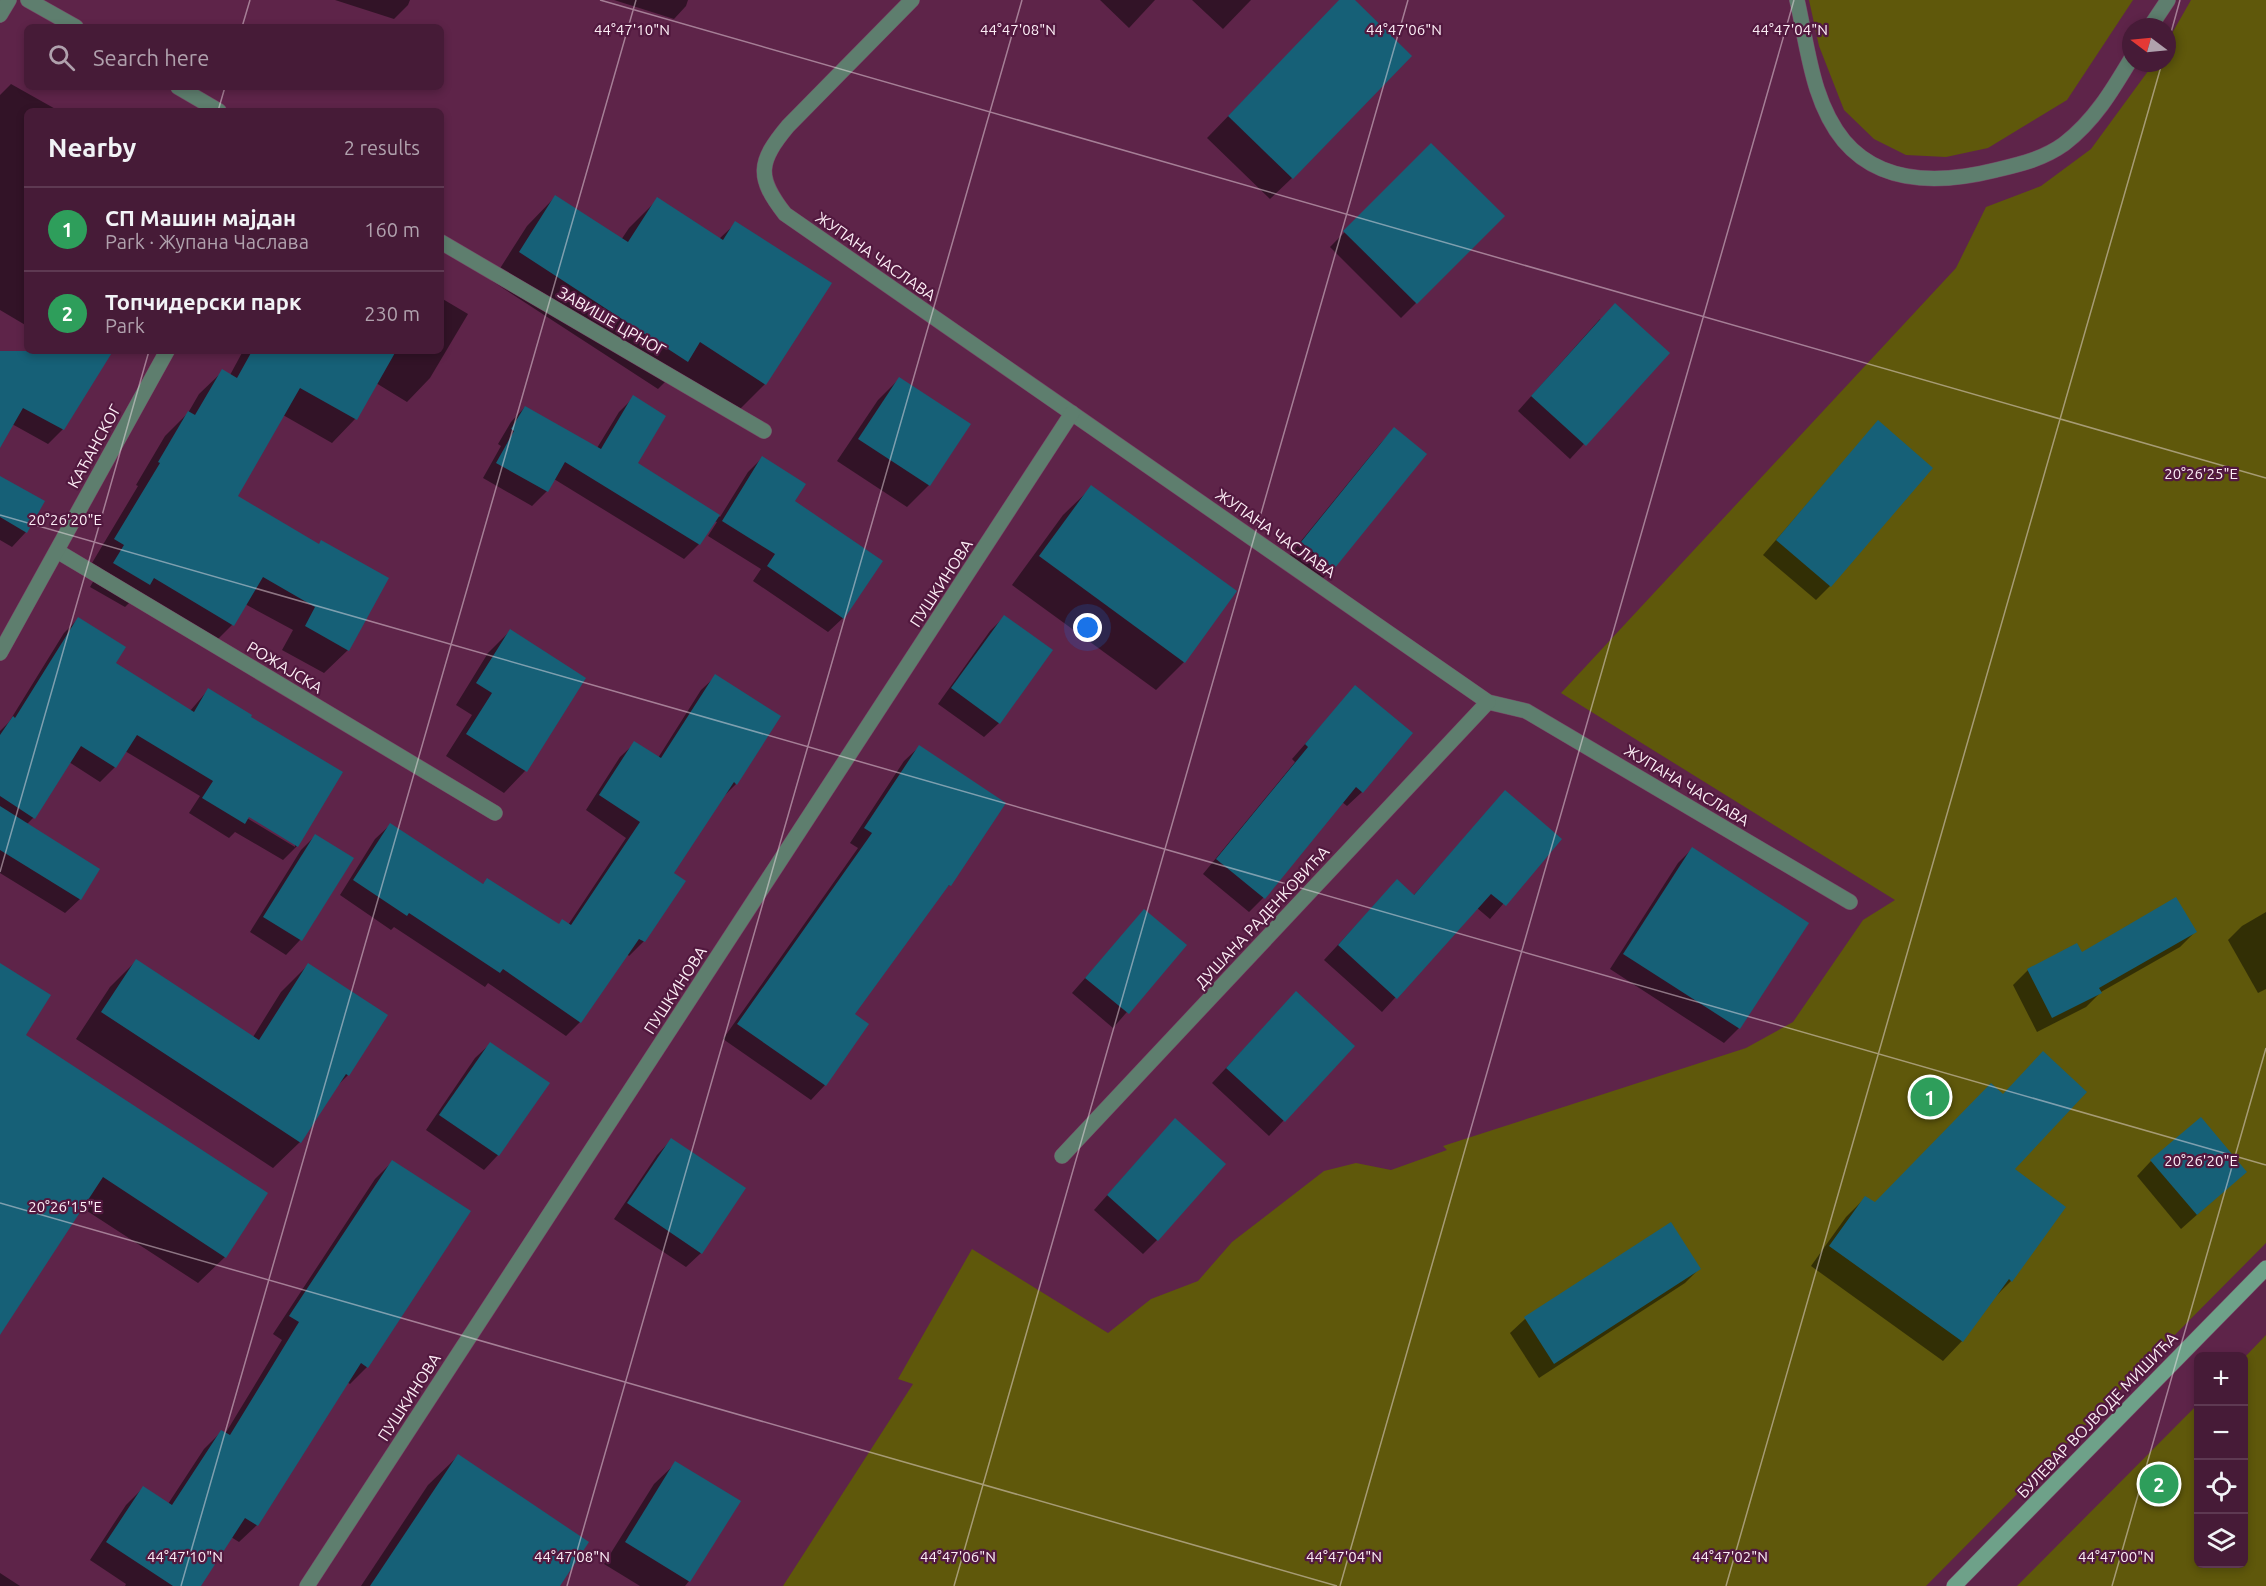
<!DOCTYPE html>
<html lang="en">
<head>
<meta charset="utf-8">
<style>
  :root { --surface:#461b37; --page:#4d243f; --text:#f1f3f6; --muted:#b0a1ad; --line:#5e3952; --accent:#8abfa5 }
  body { margin:0; font-family:Ubuntu,sans-serif; background:var(--page); color:var(--text) }
  .controls { position:absolute; right:18px; bottom:18px; display:grid; overflow:hidden; border-radius:9px; box-shadow:0 3px 9px #0003 }
  .controls button { width:54px; height:54px; display:grid; place-items:center; padding:0; border:0; border-bottom:2px solid var(--line); background:var(--surface); color:var(--text); font:30px sans-serif }
  .compass { position:absolute; left:2122px; top:18px; width:54px; height:54px; border-radius:50%; background:var(--surface); box-shadow:0 3px 9px #0003; rotate:286deg }
  .you { position:absolute; left:1088px; top:628px; width:21px; height:21px; margin:-15px; border:4px solid #fff; border-radius:50%; background:#1a73e8; box-shadow:0 0 0 9px #1a73e833 }
  .badge { display:grid; place-items:center; width:39px; height:39px; border-radius:50%; background:var(--accent); color:#fff; font-size:20px; font-weight:700 }
  .pin { position:absolute; translate:-50% -50%; border:3px solid #fff; box-shadow:0 2px 6px #0006 }
  .list { margin:0; padding:0; list-style:none }
  h2 { display:flex; justify-content:space-between; align-items:center; height:78px; margin:0; padding:0 24px; font-size:26px }
  h2 small { font-size:20px; font-weight:400; color:var(--muted) }
  .list li { display:grid; grid-template-columns:39px 1fr auto; gap:18px; align-items:center; box-sizing:border-box; height:84px; padding:0 24px; border-top:2px solid var(--line) }
  .list b { display:block; font-size:22px; white-space:nowrap }
  .list p { margin:0; font-size:20px; white-space:nowrap; color:var(--muted) }
  .list em { font-size:20px; font-style:normal; color:var(--muted) }
  .icon { flex:none; width:33px; height:33px; fill:none; stroke:currentColor; stroke-width:2; stroke-linecap:round; stroke-linejoin:round }
  .map { position:relative; flex:none; width:2266px; height:1586px; overflow:hidden }
  .search { position:absolute; background:var(--surface); box-shadow:0 3px 9px #0003; left:24px; top:24px; width:420px; height:66px; display:flex; align-items:center; gap:15px; box-sizing:border-box; padding:0 21px; border-radius:9px; color:var(--muted); font-size:22px }
  .panel { position:absolute; background:var(--surface); box-shadow:0 3px 9px #0003; left:24px; top:108px; width:420px; height:246px; border-radius:9px }
  .map>svg:first-child { display:block }
  .green { fill:#5f580b }
  .shadow { fill:#0007; fill-rule:evenodd }
  .building { fill:#166077 }
  .lines { fill:none; stroke-linecap:round; stroke-linejoin:round }
  .minor-casing { stroke:#774465; stroke-width:16 }
  .tertiary-casing { stroke:#774465; stroke-width:16 }
  .secondary-casing { stroke:#774465; stroke-width:16 }
  .minor { stroke:#5e7e6e; stroke-width:15 }
  .tertiary { stroke:#5e7e6e; stroke-width:15 }
  .secondary { stroke:#6ea189; stroke-width:15 }
  .ticks { fill:none; stroke:#fcedf5; stroke-width:1.5; stroke-opacity:0.45 }
  .labels { text-anchor:middle; dominant-baseline:central; stroke-width:4.5; stroke-linejoin:round; paint-order:stroke }
  .street-label { font-size:16px; fill:#fcedf5; stroke:#52193f }
  .ticks-label { font-size:15px; text-anchor:middle; fill:#fcedf5; stroke:#52193f; stroke-width:4.5; stroke-linejoin:round; paint-order:stroke }
</style>
</head>
<body>
<div class="map">
<svg width="2266" height="1586" viewBox="0 0 2266 1586">
  <rect width="100%" height="100%" fill="#5e2449"/>
  <g class="green">
    <path d="M 1809,0 L 2133,0 L 2067,100 L 1988,148 L 1946,157 L 1906,155 L 1874,139 L 1844,110 L 1819,46 Z"/>
    <path d="M 2191,0 L 2266,0 L 2266,1243 L 1926,1586 L 783,1586 L 913,1384 L 898,1379 L 972,1249 L 1108,1333 L 1151,1299 L 1198,1281 L 1232,1242 L 1324,1171 L 1356,1163 L 1391,1170 L 1447,1150 L 1443,1146 L 1746,1048 L 1793,1022 L 1863,920 L 1895,900 L 1561,693 L 1956,268 L 1986,207 L 2041,186 L 2091,149 L 2154,63 L 2167,63 L 2167,42 Z"/>
    <path d="M 2266,1335 L 2266,1586 L 2017,1586 L 2198,1404 L 2198,1564 L 2244,1564 L 2244,1358 Z"/>
  </g>
  <g class="shadow">
    <path d="M 335,0 L 410,0 L 408,5 L 394,19 Z"/>
    <path d="M 614,0 L 688,0 L 686,6 L 674,19 Z"/>
    <path d="M 1100,0 L 1155,0 L 1129,28 Z"/>
    <path d="M 1192,0 L 1251,0 L 1223,29 Z"/>
    <path d="M 1341,0 L 1352,0 L 1292,178 L 1270,199 L 1207,138 Z"/>
    <path d="M 11,84 L 59,111 L 27,111 L 27,326 L 0,310 L 0,95 Z"/>
    <path d="M 1431,145 L 1503,216 L 1401,318 L 1330,247 Z"/>
    <path d="M 555,197 L 621,240 L 629,228 L 658,199 L 719,239 L 736,223 L 765,384 L 737,412 L 675,372 L 658,389 L 492,281 L 527,226 Z"/>
    <path d="M 441,298 L 468,314 L 430,378 L 407,402 L 376,383 L 355,419 L 332,443 L 283,415 L 236,496 L 348,650 L 324,673 L 282,650 L 293,630 L 245,604 L 232,625 L 209,648 L 131,601 L 125,607 L 90,587 L 101,568 L 92,563 L 138,486 L 136,485 L 165,436 L 188,413 L 199,394 L 223,371 L 230,375 L 243,351 L 441,351 Z"/>
    <path d="M 1600,319 L 1668,353 L 1570,459 L 1518,411 Z"/>
    <path d="M 0,352 L 83,397 L 63,429 L 48,444 L 12,424 L 0,445 Z"/>
    <path d="M 899,379 L 929,485 L 907,507 L 837,461 L 878,400 Z"/>
    <path d="M 634,397 L 636,463 L 720,517 L 748,472 L 762,458 L 793,502 L 843,618 L 828,632 L 753,581 L 761,569 L 708,536 L 717,522 L 714,521 L 699,544 L 684,559 L 554,479 L 547,491 L 532,506 L 483,478 L 501,446 L 498,444 L 511,422 L 525,407 L 597,448 L 619,412 Z"/>
    <path d="M 1878,422 L 1830,586 L 1816,600 L 1763,555 Z"/>
    <path d="M 1394,429 L 1333,568 L 1319,582 L 1288,557 L 1380,444 Z"/>
    <path d="M 0,478 L 26,532 L 12,547 L 0,540 Z"/>
    <path d="M 1092,487 L 1184,662 L 1156,690 L 1012,585 L 1063,515 Z"/>
    <path d="M 1004,617 L 999,723 L 984,737 L 938,704 L 990,631 Z"/>
    <path d="M 78,619 L 114,663 L 190,711 L 208,690 L 297,846 L 283,860 L 235,832 L 229,838 L 189,813 L 200,796 L 125,751 L 115,767 L 100,782 L 69,762 L 33,818 L 27,824 L 80,899 L 65,913 L 0,873 L 0,731 L 9,722 L 64,633 ZM 244,812 L 295,843 L 295,847 L 242,815 Z"/>
    <path d="M 510,631 L 584,678 L 525,771 L 504,793 L 446,756 L 472,715 L 456,705 L 488,653 Z"/>
    <path d="M 716,676 L 736,784 L 723,797 L 672,874 L 644,941 L 629,956 L 627,954 L 580,1022 L 566,1036 L 488,983 L 485,987 L 394,927 L 391,930 L 340,895 L 375,839 L 390,825 L 482,885 L 487,880 L 558,926 L 568,925 L 626,838 L 586,810 L 620,757 L 635,743 L 658,758 L 701,690 Z"/>
    <path d="M 1355,687 L 1362,792 L 1347,806 L 1342,802 L 1263,898 L 1249,912 L 1203,874 L 1295,762 L 1292,759 Z"/>
    <path d="M 919,747 L 949,885 L 941,893 L 853,1015 L 825,1085 L 811,1100 L 723,1039 L 858,848 L 850,843 L 904,761 Z"/>
    <path d="M 1505,792 L 1560,839 L 1490,919 L 1477,908 L 1382,1012 L 1324,960 L 1397,881 L 1413,896 Z"/>
    <path d="M 315,836 L 352,859 L 300,940 L 286,955 L 250,932 L 301,850 Z"/>
    <path d="M 1692,849 L 1739,1028 L 1724,1043 L 1610,969 L 1678,863 Z"/>
    <path d="M 1144,911 L 1185,945 L 1113,1028 L 1072,993 Z"/>
    <path d="M 2266,912 L 2266,989 L 2258,993 L 2228,940 L 2242,926 Z"/>
    <path d="M 2195,932 L 2180,947 L 2101,992 L 2086,1007 L 2037,1032 L 2013,985 L 2028,970 L 2081,954 Z"/>
    <path d="M 136,961 L 253,1037 L 281,992 L 308,965 L 348,1075 L 335,1088 L 300,1142 L 273,1168 L 76,1039 L 110,987 Z"/>
    <path d="M 0,964 L 24,1035 L 225,1257 L 198,1283 L 81,1207 L 0,1332 Z"/>
    <path d="M 1282,1008 L 1353,1046 L 1269,1136 L 1212,1083 Z"/>
    <path d="M 490,1044 L 498,1155 L 484,1170 L 426,1130 L 475,1058 Z"/>
    <path d="M 2002,1096 L 2013,1170 L 2011,1281 L 1992,1300 L 1962,1341 L 1943,1361 L 1811,1266 L 1846,1217 L 1865,1198 L 1875,1204 Z"/>
    <path d="M 1161,1135 L 1157,1240 L 1143,1254 L 1094,1210 Z"/>
    <path d="M 671,1140 L 701,1253 L 686,1267 L 614,1219 L 657,1155 Z"/>
    <path d="M 2151,1161 L 2245,1172 L 2181,1229 L 2137,1176 Z"/>
    <path d="M 392,1162 L 367,1367 L 350,1384 L 347,1382 L 257,1525 L 239,1542 L 231,1537 L 199,1586 L 125,1586 L 126,1584 L 90,1560 L 126,1505 L 143,1488 L 168,1504 L 204,1449 L 222,1431 L 225,1434 L 282,1340 L 273,1334 L 375,1179 Z"/>
    <path d="M 1670,1224 L 1699,1269 L 1685,1283 L 1539,1378 L 1510,1333 L 1525,1319 Z"/>
    <path d="M 458,1456 L 559,1586 L 361,1586 L 428,1485 Z"/>
    <path d="M 676,1463 L 689,1581 L 685,1586 L 640,1586 L 604,1564 L 654,1484 Z"/>
    <path d="M 0,1573 L 20,1586 L 0,1586 Z"/>
  </g>
  <g class="building">
    <path d="M 1339,0 L 1355,0 L 1412,56 L 1293,179 L 1228,116 Z"/>
    <path d="M 1431,143 L 1505,216 L 1417,304 L 1343,231 Z"/>
    <path d="M 555,195 L 628,242 L 657,197 L 723,240 L 735,221 L 832,283 L 766,385 L 700,342 L 688,362 L 519,252 Z"/>
    <path d="M 1615,303 L 1670,353 L 1586,446 L 1531,396 Z"/>
    <path d="M 0,351 L 113,351 L 64,430 L 23,408 L 0,448 Z"/>
    <path d="M 252,351 L 396,351 L 357,420 L 300,388 L 238,496 L 319,544 L 321,540 L 389,578 L 349,651 L 305,626 L 315,607 L 263,577 L 234,626 L 154,578 L 150,585 L 113,563 L 124,545 L 114,539 L 160,463 L 158,462 L 188,411 L 195,415 L 222,369 L 237,378 Z"/>
    <path d="M 899,377 L 971,424 L 930,486 L 858,439 Z"/>
    <path d="M 633,395 L 666,416 L 638,463 L 720,515 L 700,545 L 565,462 L 548,492 L 496,463 L 514,431 L 511,429 L 525,406 L 601,449 Z"/>
    <path d="M 1878,420 L 1933,468 L 1831,587 L 1776,540 Z"/>
    <path d="M 1394,427 L 1427,454 L 1334,569 L 1301,542 Z"/>
    <path d="M 762,456 L 806,484 L 795,501 L 883,561 L 844,619 L 767,566 L 775,554 L 722,521 Z"/>
    <path d="M 0,476 L 45,501 L 27,533 L 0,517 Z"/>
    <path d="M 1091,485 L 1237,591 L 1185,663 L 1039,556 Z"/>
    <path d="M 1004,615 L 1053,650 L 1000,724 L 951,688 Z"/>
    <path d="M 78,617 L 126,647 L 116,663 L 194,712 L 208,688 L 252,715 L 251,717 L 343,772 L 298,847 L 249,817 L 245,824 L 202,798 L 213,781 L 137,735 L 116,768 L 81,746 L 35,819 L 0,796 L 0,735 L 13,716 L 15,718 Z"/>
    <path d="M 510,629 L 586,678 L 527,772 L 466,734 L 492,693 L 476,683 Z"/>
    <path d="M 715,674 L 781,716 L 737,785 L 734,782 L 674,873 L 686,881 L 645,942 L 639,939 L 581,1023 L 503,969 L 500,973 L 409,913 L 407,916 L 353,880 L 390,823 L 483,884 L 487,878 L 559,924 L 562,919 L 571,925 L 640,822 L 599,795 L 634,741 L 661,758 Z"/>
    <path d="M 1355,685 L 1413,733 L 1363,793 L 1356,787 L 1265,899 L 1216,859 L 1308,747 L 1305,744 Z"/>
    <path d="M 919,745 L 1006,803 L 951,886 L 949,885 L 855,1014 L 869,1024 L 826,1086 L 737,1024 L 872,833 L 864,828 Z"/>
    <path d="M 1505,790 L 1562,839 L 1506,906 L 1491,894 L 1397,999 L 1338,945 L 1397,879 L 1414,895 Z"/>
    <path d="M 0,806 L 100,869 L 81,900 L 0,850 Z"/>
    <path d="M 315,834 L 354,858 L 302,941 L 263,917 Z"/>
    <path d="M 1692,847 L 1809,923 L 1740,1029 L 1623,954 Z"/>
    <path d="M 2176,897 L 2197,932 L 2099,988 L 2102,993 L 2052,1018 L 2027,969 L 2077,943 L 2082,952 Z"/>
    <path d="M 1144,909 L 1187,945 L 1129,1014 L 1085,978 Z"/>
    <path d="M 136,959 L 259,1040 L 308,963 L 388,1015 L 349,1076 L 346,1074 L 301,1143 L 101,1012 Z"/>
    <path d="M 0,963 L 51,995 L 26,1035 L 268,1193 L 226,1258 L 103,1177 L 0,1335 Z"/>
    <path d="M 1296,991 L 1355,1046 L 1285,1122 L 1226,1068 Z"/>
    <path d="M 490,1042 L 550,1083 L 499,1156 L 439,1115 Z"/>
    <path d="M 2043,1051 L 2087,1092 L 2015,1169 L 2066,1207 L 2012,1282 L 2009,1279 L 1963,1342 L 1829,1246 L 1865,1196 L 1875,1202 L 1991,1083 L 2003,1094 Z"/>
    <path d="M 2201,1117 L 2247,1172 L 2197,1215 L 2150,1160 Z"/>
    <path d="M 1175,1118 L 1226,1164 L 1158,1241 L 1107,1195 Z"/>
    <path d="M 671,1138 L 746,1188 L 702,1254 L 627,1203 Z"/>
    <path d="M 392,1160 L 471,1211 L 368,1368 L 361,1363 L 258,1526 L 245,1518 L 201,1586 L 173,1586 L 106,1542 L 143,1486 L 172,1505 L 221,1430 L 230,1435 L 299,1322 L 289,1316 Z"/>
    <path d="M 1671,1222 L 1701,1269 L 1554,1364 L 1524,1317 Z"/>
    <path d="M 458,1454 L 589,1542 L 560,1586 L 370,1586 Z"/>
    <path d="M 675,1461 L 741,1501 L 690,1582 L 625,1542 Z"/>
  </g>
  <g class="lines">
    <g class="minor-casing">
      <g id="minor">
        <path d="M 28,0 L 76,27"/>
        <path d="M 912,0 L 788,126 C 758,162 756,177 785,214 L 1488,702 L 1526,711 L 1850,902"/>
        <path d="M 0,15 L 9,0"/>
        <path d="M 178,87 L 219,111"/>
        <path d="M 441,242 L 764,431"/>
        <path d="M 57,551 L 495,813"/>
        <path d="M 0,653 L 167,351"/>
        <path d="M 1062,1156 L 1488,702"/>
        <path d="M 307,1586 L 1072,413"/>
      </g>
    </g>
    <g class="tertiary-casing">
      <g id="tertiary">
        <path d="M 1797,0 C 1808,48 1812,102 1844,141 C 1882,186 1944,183 1996,170 C 2021,164 2043,159 2064,144 C 2094,121 2112,91 2131,59"/>
        <path d="M 2150,27 L 2168,0"/>
      </g>
    </g>
    <g class="secondary-casing">
      <path id="secondary" d="M 1954,1586 L 2266,1268"/>
    </g>
    <use href="#minor" class="minor"/>
    <use href="#tertiary" class="tertiary"/>
    <use href="#secondary" class="secondary"/>
  </g>
  <path class="ticks" d="M 600,0 L 2266,478M 242,27 L 250,0M 2167,47 L 2180,0M 218,111 L 225,87M 0,515 L 2266,1165M 0,872 L 149,351M 0,1203 L 1337,1586M 181,1586 L 636,0M 567,1586 L 1022,0M 954,1586 L 1408,0M 1340,1586 L 1794,0M 1726,1586 L 2162,63M 2112,1586 L 2266,1048"/>
  <g class="labels">
    <g class="street-label">
      <text transform="translate(876 256) rotate(35)">ЖУПАНА ЧАСЛАВА</text>
      <text transform="translate(612 321) rotate(30)">ЗАВИШЕ ЦРНОГ</text>
      <text transform="translate(94 446) rotate(-61)">КАЋАНСКОГ</text>
      <text transform="translate(1276 533) rotate(35)">ЖУПАНА ЧАСЛАВА</text>
      <text transform="translate(941 583) rotate(-57)">ПУШКИНОВА</text>
      <text transform="translate(285 667) rotate(31)">РОЖАЈСКА</text>
      <text transform="translate(1687 785) rotate(31)">ЖУПАНА ЧАСЛАВА</text>
      <text transform="translate(1262 917) rotate(-47)">ДУШАНА РАДЕНКОВИЋА</text>
      <text transform="translate(675 990) rotate(-57)">ПУШКИНОВА</text>
      <text transform="translate(409 1397) rotate(-57)">ПУШКИНОВА</text>
      <text transform="translate(2097 1415) rotate(-46)">БУЛЕВАР ВОЈВОДЕ МИШИЋА</text>
    </g>
  </g>
  <g class="ticks-label">
    <text x="632" y="35">44°47'10"N</text>
    <text x="1018" y="35">44°47'08"N</text>
    <text x="1404" y="35">44°47'06"N</text>
    <text x="1790" y="35">44°47'04"N</text>
    <text x="2201" y="479">20°26'25"E</text>
    <text x="65" y="525">20°26'20"E</text>
    <text x="2201" y="1166">20°26'20"E</text>
    <text x="65" y="1212">20°26'15"E</text>
    <text x="185" y="1562">44°47'10"N</text>
    <text x="572" y="1562">44°47'08"N</text>
    <text x="958" y="1562">44°47'06"N</text>
    <text x="1344" y="1562">44°47'04"N</text>
    <text x="1730" y="1562">44°47'02"N</text>
    <text x="2116" y="1562">44°47'00"N</text>
  </g>
</svg>
<div class="controls">
<button>+</button>
<button>−</button>
<button><svg class="icon" aria-label="locate" viewBox="0 0 24 24"><circle cx="12" cy="12" r="6"/><path d="M12 2v4M12 18v4M2 12h4M18 12h4"/></svg></button>
<button><svg class="icon" aria-label="layers" viewBox="0 0 24 24"><path d="M12 4l9 5-9 5-9-5zM3 14l9 5 9-5"/></svg></button>
</div>
<svg class="compass" viewBox="-18 -18 36 36"><path d="M0-13l5 13h-10z" fill="#e53935"/><path d="M0 13l5-13h-10z" fill="#b0a1ad"/></svg>
<div class="you"></div>
<div class="pin badge" style="left:1930px;top:1097px;background:#2e9e5b">1</div>
<div class="pin badge" style="left:2159px;top:1484px;background:#2e9e5b">2</div>
<div class="search"><svg class="icon" aria-label="search" viewBox="0 0 24 24"><circle cx="10" cy="10" r="6"/><path d="M15 15l6 6"/></svg>Search here</div>
<section class="panel">
<h2>Nearby<small>2 results</small></h2>
<ul class="list">
<li><span class="badge" style="background:#2e9e5b">1</span><div><b>СП Машин мајдан</b><p>Park · Жупана Часлава</p></div><em>160 m</em></li>
<li><span class="badge" style="background:#2e9e5b">2</span><div><b>Топчидерски парк</b><p>Park</p></div><em>230 m</em></li>
</ul>
</section>
</div>
</body>
</html>
